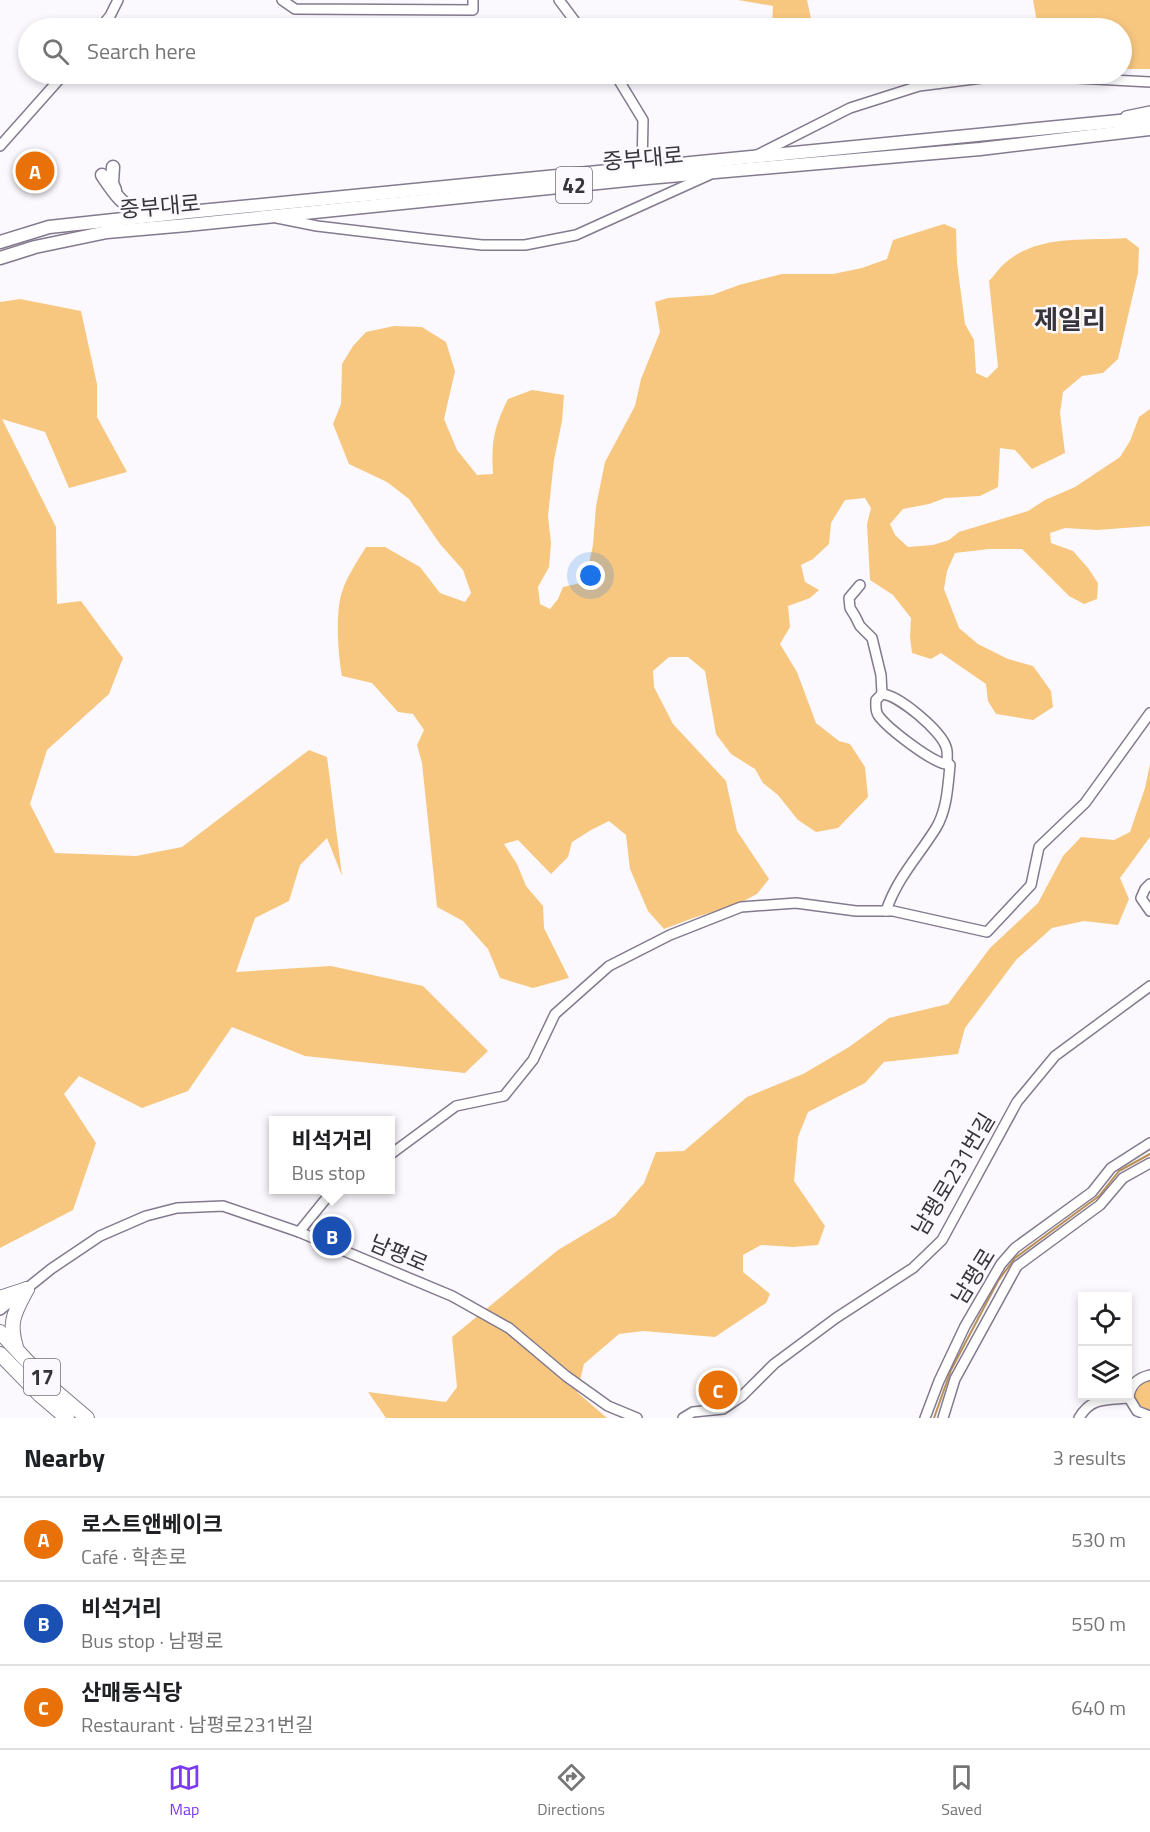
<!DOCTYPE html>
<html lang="en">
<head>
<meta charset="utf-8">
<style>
  :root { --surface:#fff; --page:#f2f2f2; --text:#202124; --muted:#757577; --line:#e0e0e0; --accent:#7c3aed }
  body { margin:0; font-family:"Titillium Web","Noto Sans KR",sans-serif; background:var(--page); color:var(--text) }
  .controls { position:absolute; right:18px; bottom:18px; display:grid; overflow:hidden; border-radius:0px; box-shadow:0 3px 9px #0003 }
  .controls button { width:54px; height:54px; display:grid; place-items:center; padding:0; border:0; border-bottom:2px solid var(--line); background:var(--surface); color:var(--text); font:30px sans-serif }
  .you { position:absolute; left:591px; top:576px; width:21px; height:21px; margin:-15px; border:4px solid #fff; border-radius:50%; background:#1a73e8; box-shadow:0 0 0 9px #1a73e833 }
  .badge { display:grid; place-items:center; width:39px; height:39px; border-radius:50%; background:var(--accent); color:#fff; font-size:20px; font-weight:700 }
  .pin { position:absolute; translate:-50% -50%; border:3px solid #fff; box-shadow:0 2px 6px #0006 }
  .popup { position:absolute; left:269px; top:1116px; width:126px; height:78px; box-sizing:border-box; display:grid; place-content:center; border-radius:0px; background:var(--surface); filter:drop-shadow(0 2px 4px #0005); font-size:20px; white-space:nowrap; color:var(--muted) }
  .popup b { font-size:22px; color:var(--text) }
  .popup::after { content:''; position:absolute; left:50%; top:100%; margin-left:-12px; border:12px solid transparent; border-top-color:var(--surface) }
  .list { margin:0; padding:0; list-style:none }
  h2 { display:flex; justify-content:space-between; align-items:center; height:78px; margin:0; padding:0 24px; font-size:26px }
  h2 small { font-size:20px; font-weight:400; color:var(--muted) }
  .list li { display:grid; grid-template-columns:39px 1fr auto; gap:18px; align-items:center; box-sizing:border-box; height:84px; padding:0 24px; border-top:2px solid var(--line) }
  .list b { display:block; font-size:22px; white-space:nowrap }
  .list p { margin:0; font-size:20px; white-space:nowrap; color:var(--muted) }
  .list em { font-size:20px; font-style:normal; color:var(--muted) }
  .icon { flex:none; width:33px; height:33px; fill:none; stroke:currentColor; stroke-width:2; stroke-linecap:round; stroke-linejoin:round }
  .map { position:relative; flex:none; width:1150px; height:1418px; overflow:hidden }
  .search { position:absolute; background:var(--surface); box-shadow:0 3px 9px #0003; left:18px; right:18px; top:18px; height:66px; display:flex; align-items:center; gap:15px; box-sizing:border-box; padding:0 21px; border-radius:33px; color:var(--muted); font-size:22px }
  .sheet { height:330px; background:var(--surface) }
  nav { display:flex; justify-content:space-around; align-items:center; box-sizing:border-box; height:84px; border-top:2px solid var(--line); background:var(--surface); font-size:16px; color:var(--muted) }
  nav a { display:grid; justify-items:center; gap:3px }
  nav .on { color:var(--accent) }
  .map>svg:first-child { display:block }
  .green { fill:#f7c780 }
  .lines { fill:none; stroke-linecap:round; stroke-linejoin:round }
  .stream { stroke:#ba9054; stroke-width:2 }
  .minor-casing { stroke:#837a8e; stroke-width:12 }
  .major-casing { stroke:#837a8e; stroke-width:15 }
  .highway-casing { stroke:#837a8e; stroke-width:16 }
  .minor { stroke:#fff; stroke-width:9 }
  .major { stroke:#fff; stroke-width:12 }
  .highway { stroke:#fff; stroke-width:14 }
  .labels { text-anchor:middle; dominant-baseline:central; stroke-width:5; stroke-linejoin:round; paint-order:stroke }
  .shield { fill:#fbf9fd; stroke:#726f76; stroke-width:1.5 }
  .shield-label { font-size:21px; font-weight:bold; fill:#38343c }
  .street-label { font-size:22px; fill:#38343c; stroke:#fbf9fd }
  .quarter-label { font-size:26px; font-weight:bold; fill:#38343c; stroke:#fbf9fd }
</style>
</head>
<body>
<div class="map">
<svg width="1150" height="1418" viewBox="0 0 1150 1418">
  <rect width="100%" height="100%" fill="#fbf9fd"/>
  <g class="green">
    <path d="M 738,0 L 807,0 L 813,28 L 769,28 L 772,25 L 773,6 Z"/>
    <path d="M 1033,0 L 1150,0 L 1150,69 L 1122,69 L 1122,28 L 1038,28 Z"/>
    <path d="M 944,224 L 956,229 L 957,263 L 965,324 L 974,340 L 976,373 L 987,378 L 998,367 L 989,281 C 994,276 999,268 1005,263 C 1038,234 1085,241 1126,238 L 1139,248 L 1138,273 L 1118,359 L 1103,373 L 1082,376 L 1063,392 L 1060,413 L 1065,453 L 1032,469 L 1015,450 L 1000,448 L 998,487 L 980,496 L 945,498 L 929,504 L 903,509 L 890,524 L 895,535 L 908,547 L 933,545 L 949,540 L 959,532 L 1028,511 L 1045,500 L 1075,487 L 1120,457 L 1130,441 L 1139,417 L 1150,409 L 1150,526 L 1097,530 L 1065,528 L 1050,533 L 1051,543 L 1073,551 L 1088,568 L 1098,583 L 1097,599 L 1084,604 L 1069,596 L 1022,549 L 989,549 L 955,553 L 947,571 L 944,589 L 959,628 L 978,644 L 1008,659 L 1033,666 L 1051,691 L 1053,707 L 1033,720 L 996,714 L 988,701 L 986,684 L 941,653 L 931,659 L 912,653 L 910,637 L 911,618 L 893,595 L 870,580 L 867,524 L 871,508 L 865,498 L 845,500 L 831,523 L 829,544 L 813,559 L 801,565 L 805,582 L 819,590 L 810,598 L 788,606 L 790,627 L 780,644 L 797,672 L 816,723 L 839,741 L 850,744 L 865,767 L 868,797 L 838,828 L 816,832 L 798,820 L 778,795 L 763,783 L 755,769 L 731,754 L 716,734 L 705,671 L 688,657 L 669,657 L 653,671 L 654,687 L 673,724 L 726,781 L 737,831 L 769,879 L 757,894 L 736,905 L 696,917 L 664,929 L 648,911 L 630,869 L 626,835 L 609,821 L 591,830 L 572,842 L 568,857 L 551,874 L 518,840 L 504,844 L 517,864 L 526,886 L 543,906 L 544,928 L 569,978 L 533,988 L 500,978 L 488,949 L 463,921 L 437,907 L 422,763 L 417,745 L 424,730 L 413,714 L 398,712 L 372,683 L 342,676 C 338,656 335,612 342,592 C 347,576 357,562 366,547 L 385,547 L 420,567 L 440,593 L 465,602 L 471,593 L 463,570 L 440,544 L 409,499 L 387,482 L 349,464 L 333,424 L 341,404 L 342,364 L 353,346 L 366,332 L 394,326 L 422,327 L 446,342 L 455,371 L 444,419 L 457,450 L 477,475 L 493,474 C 491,442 494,427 508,399 L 532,390 L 564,395 L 562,421 L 554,460 L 548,516 L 551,543 L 549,567 L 538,587 L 540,604 L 550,609 L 558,599 L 563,587 L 585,582 L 593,545 L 596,506 L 605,462 L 635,406 L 641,379 L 660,332 L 655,302 L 668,298 L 712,295 L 739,285 L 782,274 L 833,274 L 862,268 L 887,259 L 893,240 Z"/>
    <path d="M 20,299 L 81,311 L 97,384 L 97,417 L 127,472 L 69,488 L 45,432 L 2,419 L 56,527 L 57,604 L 81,601 L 123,658 L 109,694 L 47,750 L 30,804 L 55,853 L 136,856 L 182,847 L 309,750 L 327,757 L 342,876 L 327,838 L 300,865 L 289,901 L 255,918 L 236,972 L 331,966 L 423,986 L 488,1051 L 465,1073 L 305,1056 L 232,1027 L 188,1091 L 142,1108 L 79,1076 L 64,1094 L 96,1143 L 73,1210 L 0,1248 L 0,302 Z"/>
    <path d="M 1150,764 L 1150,837 L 1120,878 L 1129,899 L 1118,925 L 1084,921 L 1052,928 L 1016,960 L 965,1028 L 958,1054 L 884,1062 L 865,1083 L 808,1112 L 798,1137 L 794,1181 L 825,1226 L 818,1245 L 793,1247 L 761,1245 L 743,1255 L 743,1272 L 770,1294 L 766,1303 L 715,1337 L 643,1331 L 619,1334 L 584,1364 L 577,1392 L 607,1418 L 386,1418 L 368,1392 L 446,1402 L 457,1387 L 452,1337 L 558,1250 L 615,1216 L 644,1183 L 656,1152 L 684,1151 L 747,1097 L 803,1074 L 849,1047 L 889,1018 L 948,1004 L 990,948 L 1038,903 L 1063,856 L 1081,837 L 1114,840 L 1130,832 L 1145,788 Z"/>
    <path d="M 1150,1380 L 1150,1410 L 1136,1404 C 1132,1391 1136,1382 1150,1380 Z"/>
  </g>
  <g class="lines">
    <path class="stream" d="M 934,1418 L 951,1370 L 998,1281 L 1015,1258 L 1099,1196 L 1119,1171 L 1150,1154"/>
    <g class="minor-casing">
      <g id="minor">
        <path d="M 282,0 L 295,9 L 473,10 L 473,0"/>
        <path d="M 559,0 L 580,28"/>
        <path d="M 100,28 L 110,16 L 118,0"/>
        <path d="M 615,74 L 643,120 L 642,169"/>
        <path d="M 1126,116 L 1150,111"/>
        <path d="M 0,146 L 64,74"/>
        <path d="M 757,155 L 850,108 L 919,86 L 990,77 L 1039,76 L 1150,82"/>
        <path d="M 277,218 L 317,226 L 426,239 L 482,245 L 525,245 L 576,235 L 709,175"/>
        <path d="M 860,585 L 849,598 L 850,608 L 855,616 L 860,626 L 872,638 L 881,675 L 882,694"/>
        <path d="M 1150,884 L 1145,889 L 1141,898 L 1150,911"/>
        <path d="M 886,911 C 897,878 918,857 936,828 C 947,810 948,785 950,765 L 947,762 C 947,757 948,751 946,747 C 941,731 899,695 882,694 L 876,700 C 876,706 875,710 878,715 C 887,728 929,760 945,764 L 947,762"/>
        <path d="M 391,1154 L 456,1106 L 504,1096 L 533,1060 L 555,1014 L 609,966 L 670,935 L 741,907 L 796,903 L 856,911 L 893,911 L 987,932 L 1031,885 L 1039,847 L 1085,803 L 1150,713"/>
        <path d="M 299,1232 L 333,1190"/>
        <path d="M 0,1310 L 51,1269 L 100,1236 L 146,1216 L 177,1208 L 223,1206 L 299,1232 L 452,1296 L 509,1328 L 566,1376 L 608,1406 L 637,1418"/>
        <path d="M 1150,1375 C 1137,1378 1130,1385 1129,1398 L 1137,1411 L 1150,1416"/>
        <path d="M 683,1418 L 693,1412 L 723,1409 L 742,1396 L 774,1364 L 836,1318 L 913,1268 L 942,1240 L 1017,1102 L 1055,1056 L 1150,986"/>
        <path d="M 925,1418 L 939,1381 L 965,1326 L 1001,1264 L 1015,1248 L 1092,1192 L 1111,1168 L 1150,1143"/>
        <path d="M 943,1418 L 955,1379 L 1017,1266 L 1100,1205 L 1123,1178 L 1150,1163"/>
        <path d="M 1079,1418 C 1091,1397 1106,1400 1129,1398"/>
      </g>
    </g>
    <g class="major-casing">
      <g id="major">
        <path d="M 113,167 L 112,183 L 115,190"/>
        <path d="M 102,175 C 114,193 123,207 144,215"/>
        <path d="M 0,242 L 49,227 L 179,213 L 1150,118"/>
        <path d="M 0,258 L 35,247 L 107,232 L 187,225 L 647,178 L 980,149 L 1150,129"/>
      </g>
    </g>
    <g class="highway-casing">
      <g id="highway">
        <path d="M 0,1298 L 27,1289"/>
        <path d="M 0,1332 L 53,1389 L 87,1418"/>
        <path d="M 16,1347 C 8,1321 15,1312 27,1289"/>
        <path d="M 0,1354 L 40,1395 L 67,1418"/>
      </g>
    </g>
    <use href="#minor" class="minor"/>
    <use href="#major" class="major"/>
    <use href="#highway" class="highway"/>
  </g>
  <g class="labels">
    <g class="shield">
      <rect x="556" y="167" width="36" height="36" rx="4.5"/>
      <rect x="24" y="1359" width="36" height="36" rx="4.5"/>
    </g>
    <g class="shield-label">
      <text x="574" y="185">42</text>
      <text x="42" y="1377">17</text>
    </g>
    <g class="street-label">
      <text transform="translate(643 158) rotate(-5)">중부대로</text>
      <text transform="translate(160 206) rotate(-5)">중부대로</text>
      <text transform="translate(953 1174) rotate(-59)">남평로231번길</text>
      <text transform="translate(399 1253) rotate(23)">남평로</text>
      <text transform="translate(973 1276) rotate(-58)">남평로</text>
    </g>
    <g class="quarter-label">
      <text x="1070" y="319">제일리</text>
    </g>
  </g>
</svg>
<div class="controls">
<button><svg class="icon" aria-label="locate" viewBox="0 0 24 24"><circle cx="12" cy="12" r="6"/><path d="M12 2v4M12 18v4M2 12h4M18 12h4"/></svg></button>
<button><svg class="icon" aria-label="layers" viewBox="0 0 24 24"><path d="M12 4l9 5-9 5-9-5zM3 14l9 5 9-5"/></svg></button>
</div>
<div class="you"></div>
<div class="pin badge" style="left:35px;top:171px;background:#e8710a">A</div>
<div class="pin badge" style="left:332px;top:1236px;background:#1a4fb4">B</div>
<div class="popup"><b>비석거리</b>Bus stop</div>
<div class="pin badge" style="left:718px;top:1390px;background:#e8710a">C</div>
<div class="search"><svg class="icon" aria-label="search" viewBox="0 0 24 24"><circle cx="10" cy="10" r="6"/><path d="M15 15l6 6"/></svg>Search here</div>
</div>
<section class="sheet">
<h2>Nearby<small>3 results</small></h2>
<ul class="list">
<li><span class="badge" style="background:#e8710a">A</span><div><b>로스트앤베이크</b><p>Café · 학촌로</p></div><em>530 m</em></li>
<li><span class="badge" style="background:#1a4fb4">B</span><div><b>비석거리</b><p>Bus stop · 남평로</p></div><em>550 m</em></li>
<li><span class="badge" style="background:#e8710a">C</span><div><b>산매동식당</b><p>Restaurant · 남평로231번길</p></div><em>640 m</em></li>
</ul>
</section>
<nav>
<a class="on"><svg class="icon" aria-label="map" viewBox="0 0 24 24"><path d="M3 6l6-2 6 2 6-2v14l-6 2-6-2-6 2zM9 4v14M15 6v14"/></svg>Map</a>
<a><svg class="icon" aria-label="directions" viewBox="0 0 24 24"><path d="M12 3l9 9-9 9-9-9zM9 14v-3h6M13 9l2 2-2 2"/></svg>Directions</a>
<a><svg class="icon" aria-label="saved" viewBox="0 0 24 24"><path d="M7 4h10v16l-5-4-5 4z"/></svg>Saved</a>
</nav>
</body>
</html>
